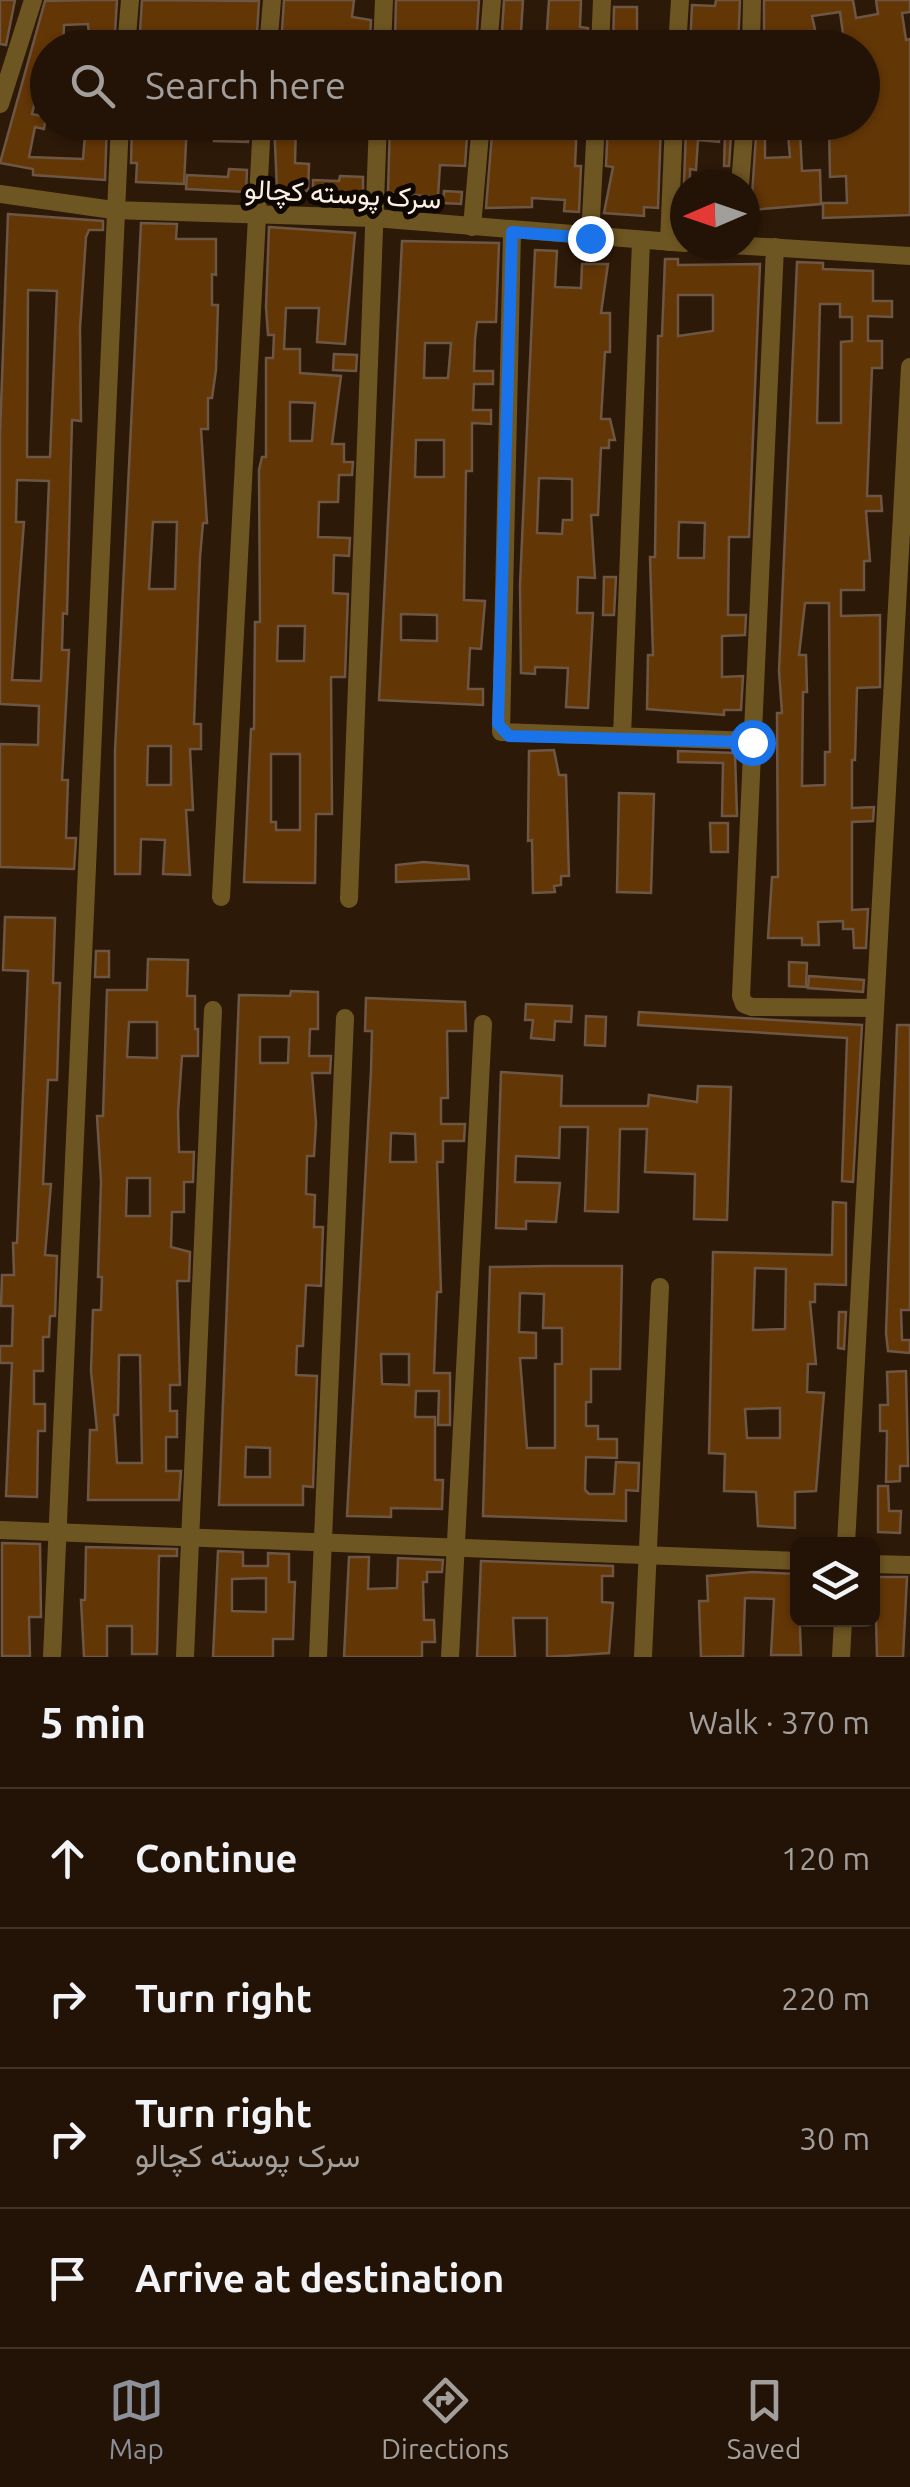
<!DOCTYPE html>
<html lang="en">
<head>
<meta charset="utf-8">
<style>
  :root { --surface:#221306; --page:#2a1c10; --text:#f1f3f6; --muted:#a29e9b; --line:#3f3228; --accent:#8c9099 }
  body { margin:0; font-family:Ubuntu,Vazirmatn,sans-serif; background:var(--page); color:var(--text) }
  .controls { position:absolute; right:30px; bottom:30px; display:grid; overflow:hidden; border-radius:15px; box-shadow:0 2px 8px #0004 }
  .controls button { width:90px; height:90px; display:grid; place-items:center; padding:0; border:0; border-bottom:2px solid var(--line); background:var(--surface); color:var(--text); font:50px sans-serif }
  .compass { position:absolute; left:670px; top:170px; width:90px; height:90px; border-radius:50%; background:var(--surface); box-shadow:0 2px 8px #0004; rotate:268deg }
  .stop { position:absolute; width:30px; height:30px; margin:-22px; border:8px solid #1a73e8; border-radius:50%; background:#fff }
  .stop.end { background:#1a73e8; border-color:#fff; box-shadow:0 2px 10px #0008 }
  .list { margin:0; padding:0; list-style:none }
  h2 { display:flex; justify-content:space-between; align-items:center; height:130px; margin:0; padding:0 40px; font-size:42px }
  h2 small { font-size:32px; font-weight:400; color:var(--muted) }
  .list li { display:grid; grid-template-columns:65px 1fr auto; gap:30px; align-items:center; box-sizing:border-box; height:140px; padding:0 40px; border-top:2px solid var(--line) }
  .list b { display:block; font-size:38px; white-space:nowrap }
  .list p { margin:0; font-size:32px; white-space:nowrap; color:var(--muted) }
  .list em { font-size:32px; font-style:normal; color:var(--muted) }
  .icon { flex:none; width:55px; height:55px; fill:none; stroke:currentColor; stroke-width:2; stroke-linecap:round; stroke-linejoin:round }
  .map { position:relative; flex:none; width:910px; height:1657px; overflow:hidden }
  .search { position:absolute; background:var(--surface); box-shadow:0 2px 8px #0004; left:30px; right:30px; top:30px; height:110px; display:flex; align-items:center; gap:25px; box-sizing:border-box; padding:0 35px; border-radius:55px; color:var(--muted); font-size:38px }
  .sheet { height:690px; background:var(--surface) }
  nav { display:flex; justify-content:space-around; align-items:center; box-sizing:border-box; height:140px; border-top:2px solid var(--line); background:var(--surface); font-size:28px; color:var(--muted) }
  nav a { display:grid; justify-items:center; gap:5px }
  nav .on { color:var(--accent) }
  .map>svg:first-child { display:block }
  .building { fill:#633606; stroke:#6d5644; stroke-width:2.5; fill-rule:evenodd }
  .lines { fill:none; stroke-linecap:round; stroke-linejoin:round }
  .minor { stroke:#6e5623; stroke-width:18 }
  .route { stroke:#1a73e8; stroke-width:12 }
  .labels { text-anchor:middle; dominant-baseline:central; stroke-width:10; stroke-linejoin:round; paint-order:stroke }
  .street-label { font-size:28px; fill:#fdefe4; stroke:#0f0702 }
</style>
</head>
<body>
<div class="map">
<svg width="910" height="1657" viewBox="0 0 910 1657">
  <rect width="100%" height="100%" fill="#2d1908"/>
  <g class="building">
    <path d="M 0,0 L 15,0 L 6,45 L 0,44 Z"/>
    <path d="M 89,0 L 117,0 L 114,48 L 90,48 L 88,24 L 64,25 L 63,48 L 48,48 L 32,114 L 46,117 L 44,129 L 35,127 L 29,157 L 83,159 L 86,122 L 107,122 L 105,180 L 33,175 L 33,169 L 0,163 L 45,1 Z"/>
    <path d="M 142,0 L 259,1 L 256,48 L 139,48 Z"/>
    <path d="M 284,0 L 354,0 L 352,17 L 371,20 L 370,38 L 356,48 L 294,40 L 293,47 L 281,46 Z"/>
    <path d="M 396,0 L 479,0 L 476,48 L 395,40 Z"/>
    <path d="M 504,0 L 523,0 L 520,48 L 501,48 Z"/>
    <path d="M 549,0 L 581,0 L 580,27 L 588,28 L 588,47 L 546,46 Z"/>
    <path d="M 716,0 L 740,0 L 738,48 L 690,48 L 692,5 L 715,6 Z"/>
    <path d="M 764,0 L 853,0 L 856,18 L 878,14 L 876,0 L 910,0 L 910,12 L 902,13 L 906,40 L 910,39 L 910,215 L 823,218 L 823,203 L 847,203 L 846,176 L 830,177 L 829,122 L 862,122 L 862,108 L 869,108 L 862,48 L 845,48 L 840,12 L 812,16 L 819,48 L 764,48 Z"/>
    <path d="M 614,7 L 637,7 L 637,48 L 613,48 Z"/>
    <path d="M 132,122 L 187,122 L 184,184 L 136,182 L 137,163 L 131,163 Z"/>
    <path d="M 214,122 L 249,124 L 248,142 L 214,141 Z"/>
    <path d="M 274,122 L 296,122 L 295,163 L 309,164 L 308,191 L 277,190 Z"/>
    <path d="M 390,122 L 468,122 L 465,166 L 440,165 L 438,197 L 388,193 Z"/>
    <path d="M 493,122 L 513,122 L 513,132 L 540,134 L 541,122 L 577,122 L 575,166 L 581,166 L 579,212 L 564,211 L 565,200 L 532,198 L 532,207 L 486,208 Z"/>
    <path d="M 608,122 L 661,124 L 658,208 L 644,207 L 644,216 L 604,213 L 613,167 L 606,166 Z"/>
    <path d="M 720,128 L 719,142 L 698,140 L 696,170 L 690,169 L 690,185 L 685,185 L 683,210 L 686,129 Z"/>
    <path d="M 800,133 L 802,171 L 820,170 L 821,204 L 751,210 L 756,136 L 765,137 L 765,158 L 790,157 L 788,134 Z"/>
    <path d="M 725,134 L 731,135 L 729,166 L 724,166 Z"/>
    <path d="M 229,169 L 247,170 L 246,192 L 186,189 L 187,175 L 228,177 Z"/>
    <path d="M 340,176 L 363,177 L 363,198 L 313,194 L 313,180 L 339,181 Z"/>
    <path d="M 444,191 L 462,192 L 461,204 L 443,203 Z"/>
    <path d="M 8,214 L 103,221 L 103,230 L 89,230 L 86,237 L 80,328 L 81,421 L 72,420 L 67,614 L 63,613 L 62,650 L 69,650 L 62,780 L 68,780 L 66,838 L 76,838 L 74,869 L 0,867 L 0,744 L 38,745 L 39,706 L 0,704 L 0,434 ZM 28,290 L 57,291 L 50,457 L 27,457 ZM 17,480 L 49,481 L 41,681 L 12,680 L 24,522 L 16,522 Z"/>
    <path d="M 141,223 L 177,224 L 176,239 L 216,239 L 216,275 L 212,274 L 212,305 L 218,305 L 216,370 L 212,398 L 208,398 L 208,429 L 201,429 L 207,523 L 203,523 L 200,557 L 194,724 L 201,724 L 201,749 L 190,749 L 193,810 L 186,810 L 190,875 L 163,874 L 165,840 L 141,839 L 140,874 L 115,874 L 115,751 ZM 153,522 L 177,522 L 175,589 L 149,589 ZM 148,746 L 171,746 L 171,785 L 147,785 Z"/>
    <path d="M 269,227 L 355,233 L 345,344 L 317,342 L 319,308 L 286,308 L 284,349 L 300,349 L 300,373 L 341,376 L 332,444 L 344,444 L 344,462 L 353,462 L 352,475 L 339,475 L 338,502 L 319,502 L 318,537 L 350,538 L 349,556 L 334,555 L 333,593 L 348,594 L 345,677 L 331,677 L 332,814 L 316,814 L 315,883 L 244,882 L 251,729 L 254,729 L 255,622 L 260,622 L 259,470 L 262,457 L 266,457 L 266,358 L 273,358 L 274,335 L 268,335 L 266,307 ZM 290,402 L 315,403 L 312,441 L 290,441 ZM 278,626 L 305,626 L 304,661 L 277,661 ZM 271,754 L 300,754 L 300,830 L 276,830 L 276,822 L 271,822 Z"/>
    <path d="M 402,241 L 499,243 L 496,322 L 477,322 L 475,339 L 474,371 L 493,371 L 493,384 L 474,384 L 473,410 L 491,410 L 491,424 L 472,423 L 472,471 L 466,471 L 464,600 L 485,601 L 481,649 L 470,648 L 468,689 L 483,689 L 483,705 L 379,700 ZM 425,343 L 451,343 L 448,378 L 424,378 ZM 416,440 L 444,440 L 444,477 L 415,477 ZM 401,614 L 437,615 L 437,641 L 401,640 Z"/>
    <path d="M 535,250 L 557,251 L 555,287 L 581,288 L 582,264 L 608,264 L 601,313 L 610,313 L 610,352 L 605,352 L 601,419 L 610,419 L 615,440 L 609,440 L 609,448 L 601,448 L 598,515 L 591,515 L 595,578 L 578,577 L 577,613 L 593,613 L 588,708 L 566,707 L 568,668 L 535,667 L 535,674 L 521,673 L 520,585 ZM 539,478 L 572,479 L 572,520 L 563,520 L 562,534 L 537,533 Z"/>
    <path d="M 665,259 L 678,259 L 678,265 L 760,264 L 749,537 L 729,537 L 728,615 L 746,615 L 745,635 L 722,636 L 722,677 L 743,676 L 741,710 L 724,710 L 724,715 L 647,709 L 648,655 L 653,655 L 650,557 L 655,557 L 658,336 L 662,336 ZM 678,295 L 713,295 L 713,331 L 678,336 ZM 679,522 L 705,523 L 704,558 L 678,558 Z"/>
    <path d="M 797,262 L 823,263 L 823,269 L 873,271 L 873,301 L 892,301 L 892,317 L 868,316 L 868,341 L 882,341 L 882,368 L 872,368 L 867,496 L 881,496 L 882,511 L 866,511 L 870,561 L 864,561 L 864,590 L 841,590 L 841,616 L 880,615 L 880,687 L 857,688 L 855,760 L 852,760 L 852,808 L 874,807 L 873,821 L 852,822 L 852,910 L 868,909 L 866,948 L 854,948 L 853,929 L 843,929 L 843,921 L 818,922 L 819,945 L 802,945 L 802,938 L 768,938 L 772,877 L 778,877 L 777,713 L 782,713 L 779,671 ZM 820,304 L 840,304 L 840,317 L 852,317 L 852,341 L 841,342 L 841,423 L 817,423 ZM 805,603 L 829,603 L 830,752 L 825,752 L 825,785 L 802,786 L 803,692 L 807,692 L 806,655 L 799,655 Z"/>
    <path d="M 334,354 L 357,355 L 356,371 L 333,370 Z"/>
    <path d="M 604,577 L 616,577 L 614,615 L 603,615 Z"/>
    <path d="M 554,750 L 559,775 L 566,775 L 569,876 L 561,876 L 561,885 L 554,886 L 555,892 L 533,893 L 532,840 L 528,841 L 529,751 Z"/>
    <path d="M 678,751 L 735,753 L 737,816 L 722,816 L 723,763 L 678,762 Z"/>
    <path d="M 619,793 L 654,794 L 651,893 L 617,892 Z"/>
    <path d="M 710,823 L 728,823 L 728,852 L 711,852 Z"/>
    <path d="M 424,862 L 468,866 L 469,879 L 396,882 L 396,865 Z"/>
    <path d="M 5,917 L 55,918 L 53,983 L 60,983 L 57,1080 L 48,1080 L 43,1184 L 51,1184 L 45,1255 L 57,1256 L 55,1316 L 50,1316 L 49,1337 L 43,1337 L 43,1371 L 34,1371 L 34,1404 L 45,1404 L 45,1431 L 38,1431 L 37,1497 L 6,1496 L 12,1363 L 0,1363 L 0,1346 L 12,1346 L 13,1306 L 1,1306 L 2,1275 L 14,1275 L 13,1243 L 17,1243 L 28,971 L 3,970 Z"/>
    <path d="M 96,951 L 109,951 L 109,977 L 95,977 Z"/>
    <path d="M 148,959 L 188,960 L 187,996 L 195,996 L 195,1029 L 198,1029 L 198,1056 L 182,1056 L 178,1113 L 179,1152 L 194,1152 L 193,1182 L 184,1182 L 184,1212 L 172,1212 L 171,1247 L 190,1252 L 189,1281 L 177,1281 L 180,1385 L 170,1385 L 170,1411 L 177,1411 L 177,1437 L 166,1437 L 166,1471 L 181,1471 L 179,1500 L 88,1500 L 90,1430 L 97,1430 L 91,1371 L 93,1310 L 101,1310 L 102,1277 L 98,1277 L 101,1181 L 97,1116 L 103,1116 L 107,990 L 147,990 ZM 129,1022 L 157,1022 L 157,1058 L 127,1057 ZM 127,1178 L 150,1178 L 150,1216 L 126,1216 ZM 119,1355 L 140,1355 L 142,1463 L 117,1463 L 114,1415 L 118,1415 Z"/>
    <path d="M 789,962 L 807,963 L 806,987 L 789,986 Z"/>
    <path d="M 809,976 L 864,980 L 863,992 L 808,988 Z"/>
    <path d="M 291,991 L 318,992 L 318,1029 L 310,1029 L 309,1056 L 331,1056 L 330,1073 L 312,1073 L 316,1123 L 314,1156 L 307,1156 L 306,1194 L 315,1195 L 314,1227 L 323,1227 L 321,1286 L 306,1285 L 303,1346 L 297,1346 L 296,1375 L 317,1376 L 313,1487 L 303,1486 L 303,1505 L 219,1505 L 239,995 L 290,996 ZM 260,1037 L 289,1037 L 288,1063 L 260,1063 ZM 246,1447 L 270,1448 L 270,1477 L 245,1477 Z"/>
    <path d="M 366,998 L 465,1002 L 466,1031 L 447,1031 L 448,1098 L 441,1098 L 441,1124 L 465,1124 L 464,1141 L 443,1141 L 443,1162 L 437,1162 L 441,1292 L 437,1292 L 434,1373 L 450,1373 L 450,1425 L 438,1425 L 439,1391 L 416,1391 L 415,1417 L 435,1417 L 435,1480 L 443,1480 L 442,1509 L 391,1508 L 391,1517 L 347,1516 L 371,1071 L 372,1031 L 365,1031 ZM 391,1133 L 415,1134 L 416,1162 L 390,1162 ZM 381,1354 L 409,1354 L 409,1385 L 382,1384 Z"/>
    <path d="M 526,1004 L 572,1006 L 571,1022 L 555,1021 L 554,1040 L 531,1038 L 533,1020 L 525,1020 Z"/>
    <path d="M 639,1012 L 862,1025 L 853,1182 L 842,1181 L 847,1038 L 638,1025 Z"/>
    <path d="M 586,1016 L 606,1017 L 605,1046 L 585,1045 Z"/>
    <path d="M 897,1025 L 910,1025 L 910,1310 L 901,1310 L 902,1340 L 910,1340 L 910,1353 L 888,1351 L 886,1333 Z"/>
    <path d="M 501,1072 L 562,1076 L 561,1106 L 648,1106 L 649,1095 L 697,1102 L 698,1086 L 731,1087 L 727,1220 L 694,1219 L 695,1174 L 645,1172 L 647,1129 L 620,1129 L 618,1212 L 585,1211 L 588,1127 L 560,1127 L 559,1158 L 516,1156 L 515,1182 L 560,1183 L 556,1222 L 526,1221 L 526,1229 L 496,1228 Z"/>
    <path d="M 833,1202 L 846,1203 L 846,1285 L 815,1284 L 815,1302 L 810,1302 L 816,1364 L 808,1364 L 807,1392 L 824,1393 L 816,1491 L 795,1492 L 795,1528 L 758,1526 L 756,1492 L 724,1491 L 725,1454 L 709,1453 L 713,1252 L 832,1255 ZM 755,1268 L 786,1269 L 785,1329 L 753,1330 ZM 780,1408 L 780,1438 L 747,1438 L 745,1409 Z"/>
    <path d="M 550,1266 L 622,1266 L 620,1369 L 591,1369 L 591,1402 L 586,1402 L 586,1426 L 598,1426 L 598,1439 L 617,1439 L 617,1458 L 586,1457 L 585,1490 L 589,1494 L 614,1494 L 616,1462 L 639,1463 L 638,1491 L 626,1490 L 626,1521 L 483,1516 L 490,1267 ZM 520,1293 L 544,1294 L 543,1328 L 562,1328 L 562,1364 L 555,1364 L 555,1448 L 527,1448 L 520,1358 L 536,1358 L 536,1333 L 519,1332 Z"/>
    <path d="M 839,1312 L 846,1312 L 844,1349 L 838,1348 Z"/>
    <path d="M 906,1371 L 908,1466 L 900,1466 L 900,1481 L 886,1482 L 887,1431 L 880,1431 L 880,1405 L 888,1405 L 887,1372 Z"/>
    <path d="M 878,1486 L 888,1486 L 889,1511 L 901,1511 L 900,1533 L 878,1532 Z"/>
    <path d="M 2,1543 L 40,1544 L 41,1617 L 29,1617 L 30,1656 L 2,1656 Z"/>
    <path d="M 86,1547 L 177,1549 L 177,1556 L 159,1556 L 157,1654 L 132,1654 L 132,1626 L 107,1626 L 107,1657 L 84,1657 L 81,1600 L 85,1600 Z"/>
    <path d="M 218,1551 L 243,1552 L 243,1566 L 268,1566 L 268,1553 L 289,1554 L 289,1582 L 295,1582 L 293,1639 L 273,1639 L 273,1657 L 213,1657 ZM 266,1578 L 266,1612 L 232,1611 L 232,1579 Z"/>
    <path d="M 349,1557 L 369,1557 L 368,1589 L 397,1588 L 398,1558 L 443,1560 L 442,1572 L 427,1572 L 427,1582 L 423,1582 L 424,1620 L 434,1620 L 435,1642 L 422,1642 L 422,1657 L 344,1657 Z"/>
    <path d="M 481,1561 L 613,1566 L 613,1576 L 602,1576 L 602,1602 L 613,1603 L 609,1653 L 547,1657 L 547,1618 L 513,1618 L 515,1657 L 477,1657 Z"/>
    <path d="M 752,1572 L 798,1574 L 801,1655 L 771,1655 L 774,1599 L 745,1598 L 743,1656 L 701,1657 L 699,1601 L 708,1601 L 707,1576 Z"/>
    <path d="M 875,1577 L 907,1577 L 903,1657 L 877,1657 Z"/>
  </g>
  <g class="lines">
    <g class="minor">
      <path d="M 126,48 L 130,0"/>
      <path d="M 268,48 L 272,0"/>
      <path d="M 382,48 L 384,0"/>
      <path d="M 488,48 L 492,0"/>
      <path d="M 600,48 L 602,0"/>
      <path d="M 677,48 L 680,0"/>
      <path d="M 751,48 L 752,0"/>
      <path d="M 0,104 L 33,0"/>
      <path d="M 740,185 L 745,122"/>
      <path d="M 0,194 L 113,210 L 374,218 L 685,243"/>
      <path d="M 472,227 L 481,122"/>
      <path d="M 512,232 L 501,732 L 753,741"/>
      <path d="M 590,238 L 596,122"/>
      <path d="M 669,242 L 674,122"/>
      <path d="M 732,245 L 910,256"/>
      <path d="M 775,247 L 741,996 L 744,1004 L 752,1007 L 875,1008"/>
      <path d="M 622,736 L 641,241"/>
      <path d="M 221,897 L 262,122"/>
      <path d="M 349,899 L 378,122"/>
      <path d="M 0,1530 L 798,1561"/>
      <path d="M 846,1544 L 910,367"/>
      <path d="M 872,1564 L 910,1565"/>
      <path d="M 52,1657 L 120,122"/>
      <path d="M 185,1657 L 213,1010"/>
      <path d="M 318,1657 L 345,1018"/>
      <path d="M 450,1657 L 483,1024"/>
      <path d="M 643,1657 L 660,1287"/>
      <path d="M 841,1657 L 843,1620"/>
    </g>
  </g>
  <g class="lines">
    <path class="route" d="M 590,238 L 512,232 L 498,724 L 509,736 L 752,742"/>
  </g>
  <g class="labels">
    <g class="street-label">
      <text transform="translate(343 193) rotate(3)">سرک پوسته کچالو</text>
    </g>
  </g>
</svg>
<div class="controls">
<button><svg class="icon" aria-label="layers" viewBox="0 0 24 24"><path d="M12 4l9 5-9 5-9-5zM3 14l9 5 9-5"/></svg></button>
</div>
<svg class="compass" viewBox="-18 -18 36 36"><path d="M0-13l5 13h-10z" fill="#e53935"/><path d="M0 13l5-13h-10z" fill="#a29e9b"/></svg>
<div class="stop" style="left:752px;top:742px"></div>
<div class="stop end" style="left:590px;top:238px"></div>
<div class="search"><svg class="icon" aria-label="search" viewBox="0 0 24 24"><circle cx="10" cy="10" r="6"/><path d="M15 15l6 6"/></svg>Search here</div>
</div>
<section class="sheet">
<h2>5 min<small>Walk · 370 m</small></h2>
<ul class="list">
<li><svg class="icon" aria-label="ahead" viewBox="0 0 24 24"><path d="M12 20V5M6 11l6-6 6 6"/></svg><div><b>Continue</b></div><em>120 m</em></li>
<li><svg class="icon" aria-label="right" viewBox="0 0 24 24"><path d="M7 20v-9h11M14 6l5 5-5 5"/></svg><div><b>Turn right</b></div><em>220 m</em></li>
<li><svg class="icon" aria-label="right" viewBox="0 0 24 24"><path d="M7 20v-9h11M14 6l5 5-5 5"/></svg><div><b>Turn right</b><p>سرک پوسته کچالو</p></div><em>30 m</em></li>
<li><svg class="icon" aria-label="arrive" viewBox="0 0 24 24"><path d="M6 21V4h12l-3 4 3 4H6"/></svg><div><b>Arrive at destination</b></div></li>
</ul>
</section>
<nav>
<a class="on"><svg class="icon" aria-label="map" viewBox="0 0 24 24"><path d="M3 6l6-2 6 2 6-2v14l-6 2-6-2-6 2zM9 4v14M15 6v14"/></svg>Map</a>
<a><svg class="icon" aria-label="directions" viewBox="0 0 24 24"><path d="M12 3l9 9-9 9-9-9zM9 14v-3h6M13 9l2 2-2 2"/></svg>Directions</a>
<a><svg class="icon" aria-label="saved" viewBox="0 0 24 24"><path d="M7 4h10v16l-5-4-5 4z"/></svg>Saved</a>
</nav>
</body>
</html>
